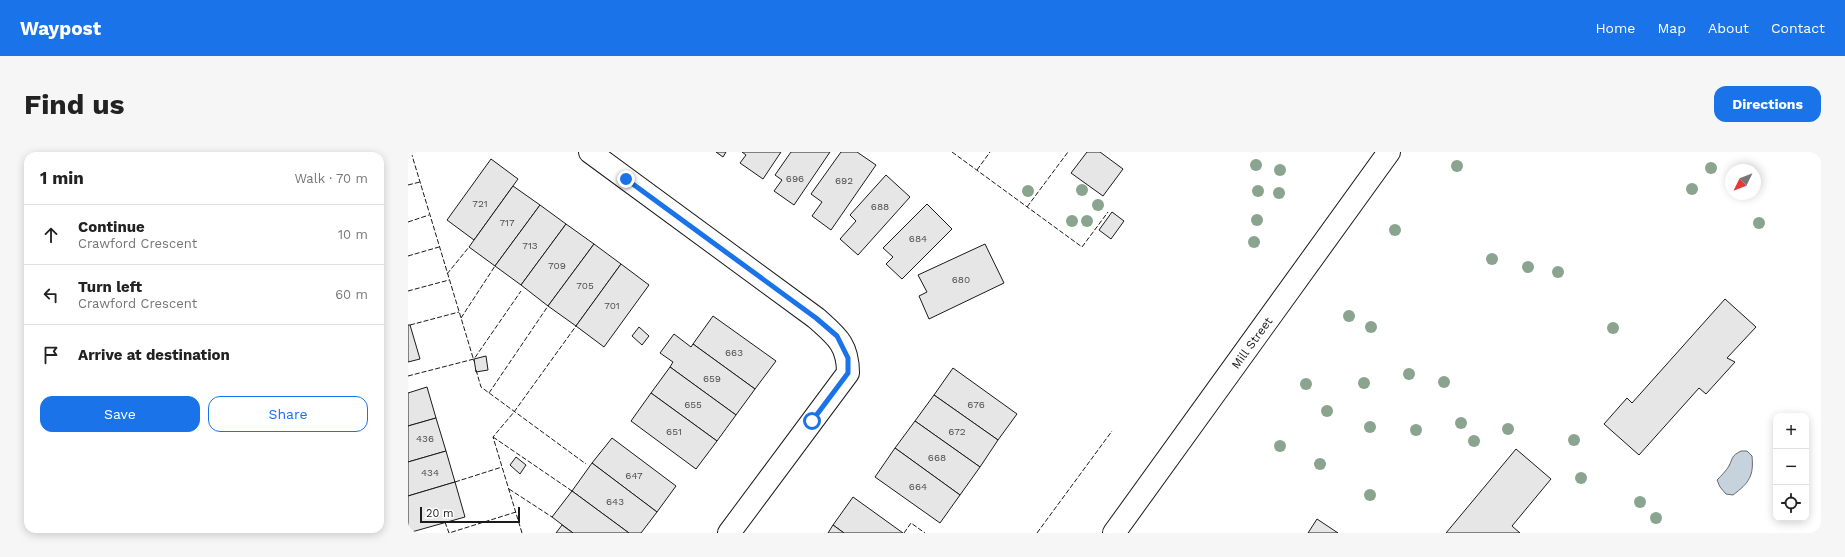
<!DOCTYPE html>
<html lang="en">
<head>
<meta charset="utf-8">
<style>
  :root { --surface:#fff; --page:#f6f6f6; --text:#222; --muted:#767676; --line:#e0e0e0; --accent:#1a73e8 }
  body { margin:0; font-family:"Work Sans",sans-serif; background:var(--page); color:var(--text) }
  .controls { position:absolute; right:12px; bottom:12px; display:grid; overflow:hidden; border-radius:8px; box-shadow:0 2px 10px #0003 }
  .controls button { width:36px; height:36px; display:grid; place-items:center; padding:0; border:0; border-bottom:1px solid var(--line); background:var(--surface); color:var(--text); font:20px sans-serif }
  .compass { position:absolute; left:1317px; top:12px; width:36px; height:36px; border-radius:50%; background:var(--surface); box-shadow:0 2px 10px #0003; rotate:227deg }
  .scale { position:absolute; left:12px; bottom:10px; width:100px; box-sizing:border-box; padding-left:4px; border:2px solid #1a1a1a; border-top:0; font-size:11px; line-height:14px; white-space:nowrap; color:#1a1a1a; -webkit-text-stroke:3px #fff; paint-order:stroke }
  .stop { position:absolute; width:12px; height:12px; margin:-9px; border:3px solid #1a73e8; border-radius:50%; background:#fff }
  .stop.end { background:#1a73e8; border-color:#fff; box-shadow:0 1px 4px #0008 }
  .list { margin:0; padding:0; list-style:none }
  h2 { display:flex; justify-content:space-between; align-items:center; height:52px; margin:0; padding:0 16px; font-size:17px }
  h2 small { font-size:13px; font-weight:400; color:var(--muted) }
  .list li { display:grid; grid-template-columns:26px 1fr auto; gap:12px; align-items:center; box-sizing:border-box; height:60px; padding:0 16px; border-top:1px solid var(--line) }
  .list b { display:block; font-size:15px; white-space:nowrap }
  .list p { margin:0; font-size:13px; white-space:nowrap; color:var(--muted) }
  .list em { font-size:13px; font-style:normal; color:var(--muted) }
  .actions { display:flex; gap:8px; padding:12px 16px }
  .actions a { flex:1; padding:9px 0; border:1px solid var(--accent); border-radius:12px; text-align:center; font-size:14px; color:var(--accent) }
  .actions .main { background:var(--accent); color:#fff }
  .icon { flex:none; width:22px; height:22px; fill:none; stroke:currentColor; stroke-width:2; stroke-linecap:round; stroke-linejoin:round }
  .map { position:relative; flex:none; width:1413px; height:381px; overflow:hidden; border-radius:12px }
  header { display:flex; align-items:center; gap:24px; box-sizing:border-box; height:56px; padding:0 20px; background:var(--accent); color:#fff }
  header strong { font-size:19px }
  nav { display:flex; gap:22px; margin-inline-start:auto; font-size:14px }
  .intro { display:flex; align-items:center; justify-content:space-between; box-sizing:border-box; height:96px; padding:0 24px }
  h1 { margin:0; font-size:28px }
  .button { padding:10px 18px; border-radius:12px; background:var(--accent); color:#fff; font-size:14px; font-weight:700 }
  main { display:flex; gap:24px; padding:0 24px }
  aside { flex:1; background:var(--surface); border-radius:12px; box-shadow:0 2px 10px #0003 }
  .map>svg:first-child { display:block }
  .water { fill:#c6d2dc; stroke:#6a6a6a }
  .building { fill:#e6e6e6; stroke:#1a1a1a }
  .lines { fill:none; stroke-linecap:round; stroke-linejoin:round }
  .minor-casing { stroke:#1a1a1a; stroke-width:24 }
  .major-casing { stroke:#1a1a1a; stroke-width:24 }
  .minor { stroke:#fff; stroke-width:22 }
  .major { stroke:#fff; stroke-width:22 }
  .fence { stroke:#1a1a1a; stroke-width:1; stroke-dasharray:5 2; stroke-linecap:butt }
  .tree { fill:#8aa48f }
  .route { stroke:#1a73e8; stroke-width:5 }
  .labels { text-anchor:middle; dominant-baseline:central; stroke-width:3; stroke-linejoin:round; paint-order:stroke }
  .number-label { font-size:10px; fill:#4d4d4d }
  .street-label { font-size:12px; fill:#1a1a1a; stroke:#fff }
</style>
</head>
<body>
<header>
<strong>Waypost</strong>
<nav><a>Home</a><a>Map</a><a>About</a><a>Contact</a></nav>
</header>
<div class="intro"><h1>Find us</h1><a class="button">Directions</a></div>
<main>
<aside>
<h2>1 min<small>Walk · 70 m</small></h2>
<ul class="list">
<li><svg class="icon" aria-label="ahead" viewBox="0 0 24 24"><path d="M12 20V5M6 11l6-6 6 6"/></svg><div><b>Continue</b><p>Crawford Crescent</p></div><em>10 m</em></li>
<li><svg class="icon" aria-label="left" viewBox="0 0 24 24"><path d="M17 20v-9H6M10 6l-5 5 5 5"/></svg><div><b>Turn left</b><p>Crawford Crescent</p></div><em>60 m</em></li>
<li><svg class="icon" aria-label="arrive" viewBox="0 0 24 24"><path d="M6 21V4h12l-3 4 3 4H6"/></svg><div><b>Arrive at destination</b></div></li>
</ul>
<div class="actions"><a class="main">Save</a><a>Share</a></div>
</aside>
<div class="map">
<svg width="1413" height="381" viewBox="0 0 1413 381">
  <rect width="100%" height="100%" fill="#fff"/>
  <path class="water" d="M 1333,299 L 1339,299 L 1344,304 C 1346,324 1341,331 1325,343 L 1318,342 L 1312,335 L 1309,328 C 1313,324 1318,319 1321,314 C 1325,306 1323,304 1333,299 Z"/>
  <g class="building">
    <path d="M 308,0 L 318,0 L 315,5 Z"/>
    <path d="M 334,0 L 373,0 L 355,27 L 332,11 L 338,3 Z"/>
    <path d="M 383,0 L 422,0 L 386,53 L 366,39 L 374,28 L 367,23 Z"/>
    <path d="M 433,0 L 449,0 L 468,13 L 423,78 L 404,64 L 414,50 L 403,42 Z"/>
    <path d="M 679,0 L 692,0 L 715,17 L 695,44 L 663,21 Z"/>
    <path d="M 83,7 L 110,27 L 66,88 L 39,68 Z"/>
    <path d="M 478,23 L 502,45 L 450,103 L 432,87 L 448,69 L 442,63 Z"/>
    <path d="M 105,34 L 132,53 L 87,114 L 61,95 Z"/>
    <path d="M 519,52 L 544,77 L 494,127 L 478,112 L 485,105 L 475,96 Z"/>
    <path d="M 132,53 L 158,72 L 113,133 L 87,114 Z"/>
    <path d="M 704,60 L 716,69 L 703,87 L 691,78 Z"/>
    <path d="M 158,72 L 186,92 L 140,154 L 113,133 Z"/>
    <path d="M 186,92 L 213,112 L 168,174 L 140,154 Z"/>
    <path d="M 577,92 L 596,131 L 521,167 L 511,144 L 519,140 L 510,123 Z"/>
    <path d="M 213,112 L 241,133 L 196,195 L 168,174 Z"/>
    <path d="M 1317,147 L 1348,175 L 1319,206 L 1327,210 L 1298,242 L 1291,236 L 1231,303 L 1196,272 L 1219,246 L 1224,251 Z"/>
    <path d="M 305,164 L 368,209 L 347,237 L 285,192 Z"/>
    <path d="M 0,173 L 2,173 L 12,207 L 0,210 Z"/>
    <path d="M 231,175 L 241,184 L 234,193 L 224,184 Z"/>
    <path d="M 266,182 L 283,195 L 285,192 L 347,237 L 328,263 L 262,215 L 265,210 L 252,201 Z"/>
    <path d="M 78,204 L 80,218 L 68,220 L 66,207 Z"/>
    <path d="M 262,215 L 328,263 L 309,289 L 243,241 Z"/>
    <path d="M 545,216 L 609,262 L 590,288 L 526,243 Z"/>
    <path d="M 19,235 L 28,266 L 0,274 L 0,241 Z"/>
    <path d="M 243,241 L 309,289 L 288,317 L 223,269 Z"/>
    <path d="M 526,243 L 590,288 L 572,315 L 507,269 Z"/>
    <path d="M 28,266 L 38,299 L 0,310 L 0,274 Z"/>
    <path d="M 507,269 L 572,315 L 552,343 L 487,296 Z"/>
    <path d="M 204,286 L 268,334 L 249,360 L 184,311 Z"/>
    <path d="M 487,296 L 552,343 L 532,371 L 467,325 Z"/>
    <path d="M 1108,297 L 1143,327 L 1104,374 L 1112,381 L 1038,381 Z"/>
    <path d="M 38,299 L 47,330 L 0,344 L 0,310 Z"/>
    <path d="M 108,305 L 118,313 L 112,322 L 102,313 Z"/>
    <path d="M 184,311 L 249,360 L 233,381 L 221,381 L 164,339 Z"/>
    <path d="M 47,330 L 57,365 L 0,381 L 0,344 Z"/>
    <path d="M 164,339 L 221,381 L 165,381 L 144,365 Z"/>
    <path d="M 445,345 L 495,381 L 436,381 L 425,373 Z"/>
    <path d="M 909,367 L 930,381 L 900,381 Z"/>
    <path d="M 154,373 L 165,381 L 148,381 Z"/>
    <path d="M 425,373 L 436,381 L 420,381 Z"/>
  </g>
  <g class="lines">
    <g class="minor-casing">
      <path id="minor" d="M 182,0 L 408,166 C 428,184 440,192 440,221 L 321,381"/>
    </g>
    <g class="major-casing">
      <path id="major" d="M 706,381 L 981,0"/>
    </g>
    <use href="#minor" class="minor"/>
    <use href="#major" class="major"/>
    <g class="fence">
      <path d="M 3,0 L 66,209"/>
      <path d="M 544,0 L 674,95 L 700,60"/>
      <path d="M 569,18 L 582,0"/>
      <path d="M 0,33 L 12,30"/>
      <path d="M 619,55 L 660,0"/>
      <path d="M 0,70 L 21,63"/>
      <path d="M 0,104 L 31,95"/>
      <path d="M 39,122 L 61,95"/>
      <path d="M 0,139 L 41,128"/>
      <path d="M 53,166 L 87,114"/>
      <path d="M 2,173 L 51,160"/>
      <path d="M 68,218 L 73,235 L 178,312"/>
      <path d="M 0,224 L 66,207 L 113,139"/>
      <path d="M 81,241 L 140,154"/>
      <path d="M 85,285 L 164,339"/>
      <path d="M 47,330 L 94,315"/>
      <path d="M 101,337 L 144,365"/>
      <path d="M 37,370 L 41,381 L 108,360"/>
      <path d="M 114,381 L 85,285 L 106,260 L 168,174"/>
      <path d="M 496,381 L 503,371 L 517,381"/>
      <path d="M 629,381 L 704,279"/>
    </g>
  </g>
  <g class="tree">
    <circle cx="848" cy="13" r="6"/>
    <circle cx="1049" cy="14" r="6"/>
    <circle cx="1303" cy="16" r="6"/>
    <circle cx="872" cy="18" r="6"/>
    <circle cx="1284" cy="37" r="6"/>
    <circle cx="674" cy="38" r="6"/>
    <circle cx="620" cy="39" r="6"/>
    <circle cx="850" cy="39" r="6"/>
    <circle cx="871" cy="41" r="6"/>
    <circle cx="690" cy="53" r="6"/>
    <circle cx="849" cy="68" r="6"/>
    <circle cx="664" cy="69" r="6"/>
    <circle cx="679" cy="69" r="6"/>
    <circle cx="1351" cy="71" r="6"/>
    <circle cx="987" cy="78" r="6"/>
    <circle cx="846" cy="90" r="6"/>
    <circle cx="1084" cy="107" r="6"/>
    <circle cx="1120" cy="115" r="6"/>
    <circle cx="1150" cy="120" r="6"/>
    <circle cx="941" cy="164" r="6"/>
    <circle cx="963" cy="175" r="6"/>
    <circle cx="1205" cy="176" r="6"/>
    <circle cx="1001" cy="222" r="6"/>
    <circle cx="1036" cy="230" r="6"/>
    <circle cx="956" cy="231" r="6"/>
    <circle cx="898" cy="232" r="6"/>
    <circle cx="919" cy="259" r="6"/>
    <circle cx="1053" cy="271" r="6"/>
    <circle cx="962" cy="275" r="6"/>
    <circle cx="1100" cy="277" r="6"/>
    <circle cx="1008" cy="278" r="6"/>
    <circle cx="1166" cy="288" r="6"/>
    <circle cx="1066" cy="289" r="6"/>
    <circle cx="872" cy="294" r="6"/>
    <circle cx="912" cy="312" r="6"/>
    <circle cx="1173" cy="326" r="6"/>
    <circle cx="962" cy="343" r="6"/>
    <circle cx="1232" cy="350" r="6"/>
    <circle cx="1248" cy="366" r="6"/>
  </g>
  <g class="lines">
    <path class="route" d="M 218,27 L 408,166 L 429,184 L 440,206 L 440,221 L 404,269"/>
  </g>
  <g class="labels">
    <g class="number-label">
      <text x="387" y="26">696</text>
      <text x="436" y="28">692</text>
      <text x="72" y="51">721</text>
      <text x="472" y="54">688</text>
      <text x="99" y="70">717</text>
      <text x="510" y="86">684</text>
      <text x="122" y="93">713</text>
      <text x="149" y="113">709</text>
      <text x="553" y="127">680</text>
      <text x="177" y="133">705</text>
      <text x="204" y="153">701</text>
      <text x="326" y="200">663</text>
      <text x="304" y="226">659</text>
      <text x="285" y="252">655</text>
      <text x="568" y="252">676</text>
      <text x="266" y="279">651</text>
      <text x="549" y="279">672</text>
      <text x="17" y="286">436</text>
      <text x="529" y="305">668</text>
      <text x="22" y="320">434</text>
      <text x="226" y="323">647</text>
      <text x="510" y="334">664</text>
      <text x="207" y="349">643</text>
    </g>
    <g class="street-label">
      <text transform="translate(844 191) rotate(-54)">Mill Street</text>
    </g>
  </g>
</svg>
<div class="controls">
<button>+</button>
<button>−</button>
<button><svg class="icon" aria-label="locate" viewBox="0 0 24 24"><circle cx="12" cy="12" r="6"/><path d="M12 2v4M12 18v4M2 12h4M18 12h4"/></svg></button>
</div>
<svg class="compass" viewBox="-18 -18 36 36"><path d="M0-13l5 13h-10z" fill="#e53935"/><path d="M0 13l5-13h-10z" fill="#767676"/></svg>
<div class="scale">20 m</div>
<div class="stop" style="left:404px;top:269px"></div>
<div class="stop end" style="left:218px;top:27px"></div>
</div>
</main>
</body>
</html>
